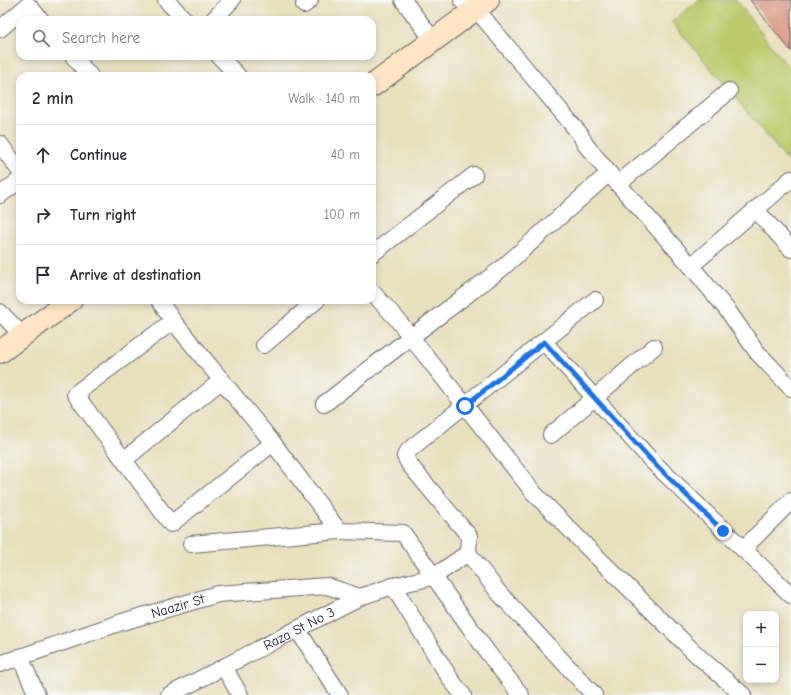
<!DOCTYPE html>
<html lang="en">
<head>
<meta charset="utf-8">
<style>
  :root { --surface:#fff; --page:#f7f7f7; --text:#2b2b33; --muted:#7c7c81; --line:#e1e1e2 }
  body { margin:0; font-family:"Comic Neue",sans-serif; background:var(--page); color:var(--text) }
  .controls { position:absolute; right:12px; bottom:12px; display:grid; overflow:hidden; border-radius:8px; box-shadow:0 2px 6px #0003 }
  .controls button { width:36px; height:36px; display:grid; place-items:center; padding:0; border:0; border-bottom:1px solid var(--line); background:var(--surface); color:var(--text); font:20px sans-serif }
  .stop { position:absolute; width:12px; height:12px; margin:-9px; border:3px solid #1a73e8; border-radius:50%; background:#fff }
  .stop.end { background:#1a73e8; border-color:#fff; box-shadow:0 1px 4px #0008 }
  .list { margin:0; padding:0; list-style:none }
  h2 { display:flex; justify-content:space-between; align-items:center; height:52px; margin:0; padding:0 16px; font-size:17px }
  h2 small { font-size:13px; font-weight:400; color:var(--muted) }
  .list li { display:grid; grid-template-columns:26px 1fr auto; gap:12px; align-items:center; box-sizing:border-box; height:60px; padding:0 16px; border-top:1px solid var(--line) }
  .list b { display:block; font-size:15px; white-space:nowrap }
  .list em { font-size:13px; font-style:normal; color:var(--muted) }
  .icon { flex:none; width:22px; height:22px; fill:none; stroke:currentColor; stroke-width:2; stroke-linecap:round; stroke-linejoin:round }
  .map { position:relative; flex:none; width:791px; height:695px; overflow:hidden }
  .search { position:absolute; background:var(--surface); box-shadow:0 2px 6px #0003; left:16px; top:16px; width:360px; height:44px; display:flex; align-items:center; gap:10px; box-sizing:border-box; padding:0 14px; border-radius:12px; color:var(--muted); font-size:15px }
  .panel { position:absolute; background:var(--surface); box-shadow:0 2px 6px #0003; left:16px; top:72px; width:360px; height:232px; border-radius:12px }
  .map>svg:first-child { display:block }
  .green { fill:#bcca6c; stroke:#6f7654 }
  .building { fill:#d99884 }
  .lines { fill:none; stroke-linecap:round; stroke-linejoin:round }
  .street-casing { stroke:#686468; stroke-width:18 }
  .secondary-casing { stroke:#686468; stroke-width:24 }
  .street { stroke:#fff; stroke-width:16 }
  .secondary { stroke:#fde5c5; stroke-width:22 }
  .route { stroke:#1a73e8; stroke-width:5 }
  .labels { text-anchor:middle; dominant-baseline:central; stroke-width:4; stroke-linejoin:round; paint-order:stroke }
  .street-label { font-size:14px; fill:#22223b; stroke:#f6f6f2 }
</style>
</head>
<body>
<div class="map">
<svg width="791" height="695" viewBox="0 0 791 695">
  <rect width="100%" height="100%" fill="#f6f6f2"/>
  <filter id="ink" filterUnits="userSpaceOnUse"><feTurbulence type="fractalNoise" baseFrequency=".025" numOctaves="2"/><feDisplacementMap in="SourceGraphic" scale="8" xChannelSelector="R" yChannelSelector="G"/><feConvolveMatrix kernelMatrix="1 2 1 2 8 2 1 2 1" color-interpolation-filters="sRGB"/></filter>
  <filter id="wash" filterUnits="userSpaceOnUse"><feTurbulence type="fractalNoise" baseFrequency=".012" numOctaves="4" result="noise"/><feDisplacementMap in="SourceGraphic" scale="16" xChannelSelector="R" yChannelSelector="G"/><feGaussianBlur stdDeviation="0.9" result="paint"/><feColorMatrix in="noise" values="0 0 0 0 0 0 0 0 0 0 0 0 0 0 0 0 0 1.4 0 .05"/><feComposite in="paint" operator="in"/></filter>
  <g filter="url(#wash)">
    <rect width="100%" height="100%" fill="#e9e0bd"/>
    <path class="green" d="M 699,0 L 736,0 L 791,71 L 791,165 L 672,22 Z"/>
    <g id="blocks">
      <path class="building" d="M 750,0 L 791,0 L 791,51 Z"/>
    </g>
  </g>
  <g filter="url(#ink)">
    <use href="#blocks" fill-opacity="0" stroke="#686468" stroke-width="1"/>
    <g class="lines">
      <g class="street-casing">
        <g id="street">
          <path d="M 166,0 L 185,20"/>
          <path d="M 403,0 L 433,40"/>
          <path d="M 462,0 L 471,13"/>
          <path d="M 304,5 L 310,0"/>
          <path d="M 476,9 L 580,134 L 585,144 L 618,184 L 729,91"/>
          <path d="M 213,20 L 232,0"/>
          <path d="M 0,29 L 28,5 L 41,20"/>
          <path d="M 73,56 L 90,76"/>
          <path d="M 219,56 L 238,76"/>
          <path d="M 0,144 L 20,171"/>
          <path d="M 618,184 L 691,266 L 791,179"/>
          <path d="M 0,195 L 20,180"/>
          <path d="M 756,210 L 791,249"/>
          <path d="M 372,254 L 474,175"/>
          <path d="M 691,266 L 728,311 L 757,352 L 791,388"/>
          <path d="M 372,292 L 396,318 L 534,493 L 588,548 L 697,655 L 743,695"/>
          <path d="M 159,300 L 173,321 L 273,443 L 339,531 L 403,533 L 488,653 L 521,695"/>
          <path d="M 0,312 L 23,336"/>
          <path d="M 173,321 L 75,394 L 171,524 L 273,443"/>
          <path d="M 544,342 L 651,460 L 791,595"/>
          <path d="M 264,345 L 317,300"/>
          <path d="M 324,404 L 411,337 L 501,269 L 609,173"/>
          <path d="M 551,435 L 654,347"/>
          <path d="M 124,460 L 222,380"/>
          <path d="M 191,544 L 339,531"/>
          <path d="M 743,549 L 791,501"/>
          <path d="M 393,586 L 451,680 L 463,695"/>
          <path d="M 297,629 L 340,695"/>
          <path d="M 20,657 L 37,695"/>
          <path id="s1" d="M 0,664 L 122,622 L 218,594 L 327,586 L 360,597"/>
          <path d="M 224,667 L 240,695"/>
          <path id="s2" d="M 169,695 L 360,597 L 393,586 L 433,577 L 468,553"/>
          <path d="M 594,695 L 499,593 L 468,553 L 469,536 L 409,464 L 405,456 L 409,450 L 595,300"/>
        </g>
      </g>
      <g class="secondary-casing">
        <g id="secondary">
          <path d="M 372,86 L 488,0"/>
          <path d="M 0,352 L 71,300"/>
        </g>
      </g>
      <use href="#street" class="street"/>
      <use href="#secondary" class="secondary"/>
    </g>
  </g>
  <g class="lines" filter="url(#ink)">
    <path class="route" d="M 465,406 L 544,342 L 651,460 L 723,531"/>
  </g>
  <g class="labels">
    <g class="street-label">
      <text stroke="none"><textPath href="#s1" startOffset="187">Naazir St</textPath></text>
      <text stroke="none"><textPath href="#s2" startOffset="146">Raza St No 3</textPath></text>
    </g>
  </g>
</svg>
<div class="controls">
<button>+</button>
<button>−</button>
</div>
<div class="stop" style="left:465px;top:406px"></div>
<div class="stop end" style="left:723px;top:531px"></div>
<div class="search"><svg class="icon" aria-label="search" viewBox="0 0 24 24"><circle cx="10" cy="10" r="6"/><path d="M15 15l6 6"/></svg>Search here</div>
<section class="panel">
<h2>2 min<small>Walk · 140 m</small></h2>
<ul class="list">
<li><svg class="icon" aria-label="ahead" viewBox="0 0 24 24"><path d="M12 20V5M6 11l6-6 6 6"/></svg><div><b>Continue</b></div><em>40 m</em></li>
<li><svg class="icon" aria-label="right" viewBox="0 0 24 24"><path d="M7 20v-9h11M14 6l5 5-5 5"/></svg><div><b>Turn right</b></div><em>100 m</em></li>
<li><svg class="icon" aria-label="arrive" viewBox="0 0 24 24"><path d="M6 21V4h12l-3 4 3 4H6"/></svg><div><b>Arrive at destination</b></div></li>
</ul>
</section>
</div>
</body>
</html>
